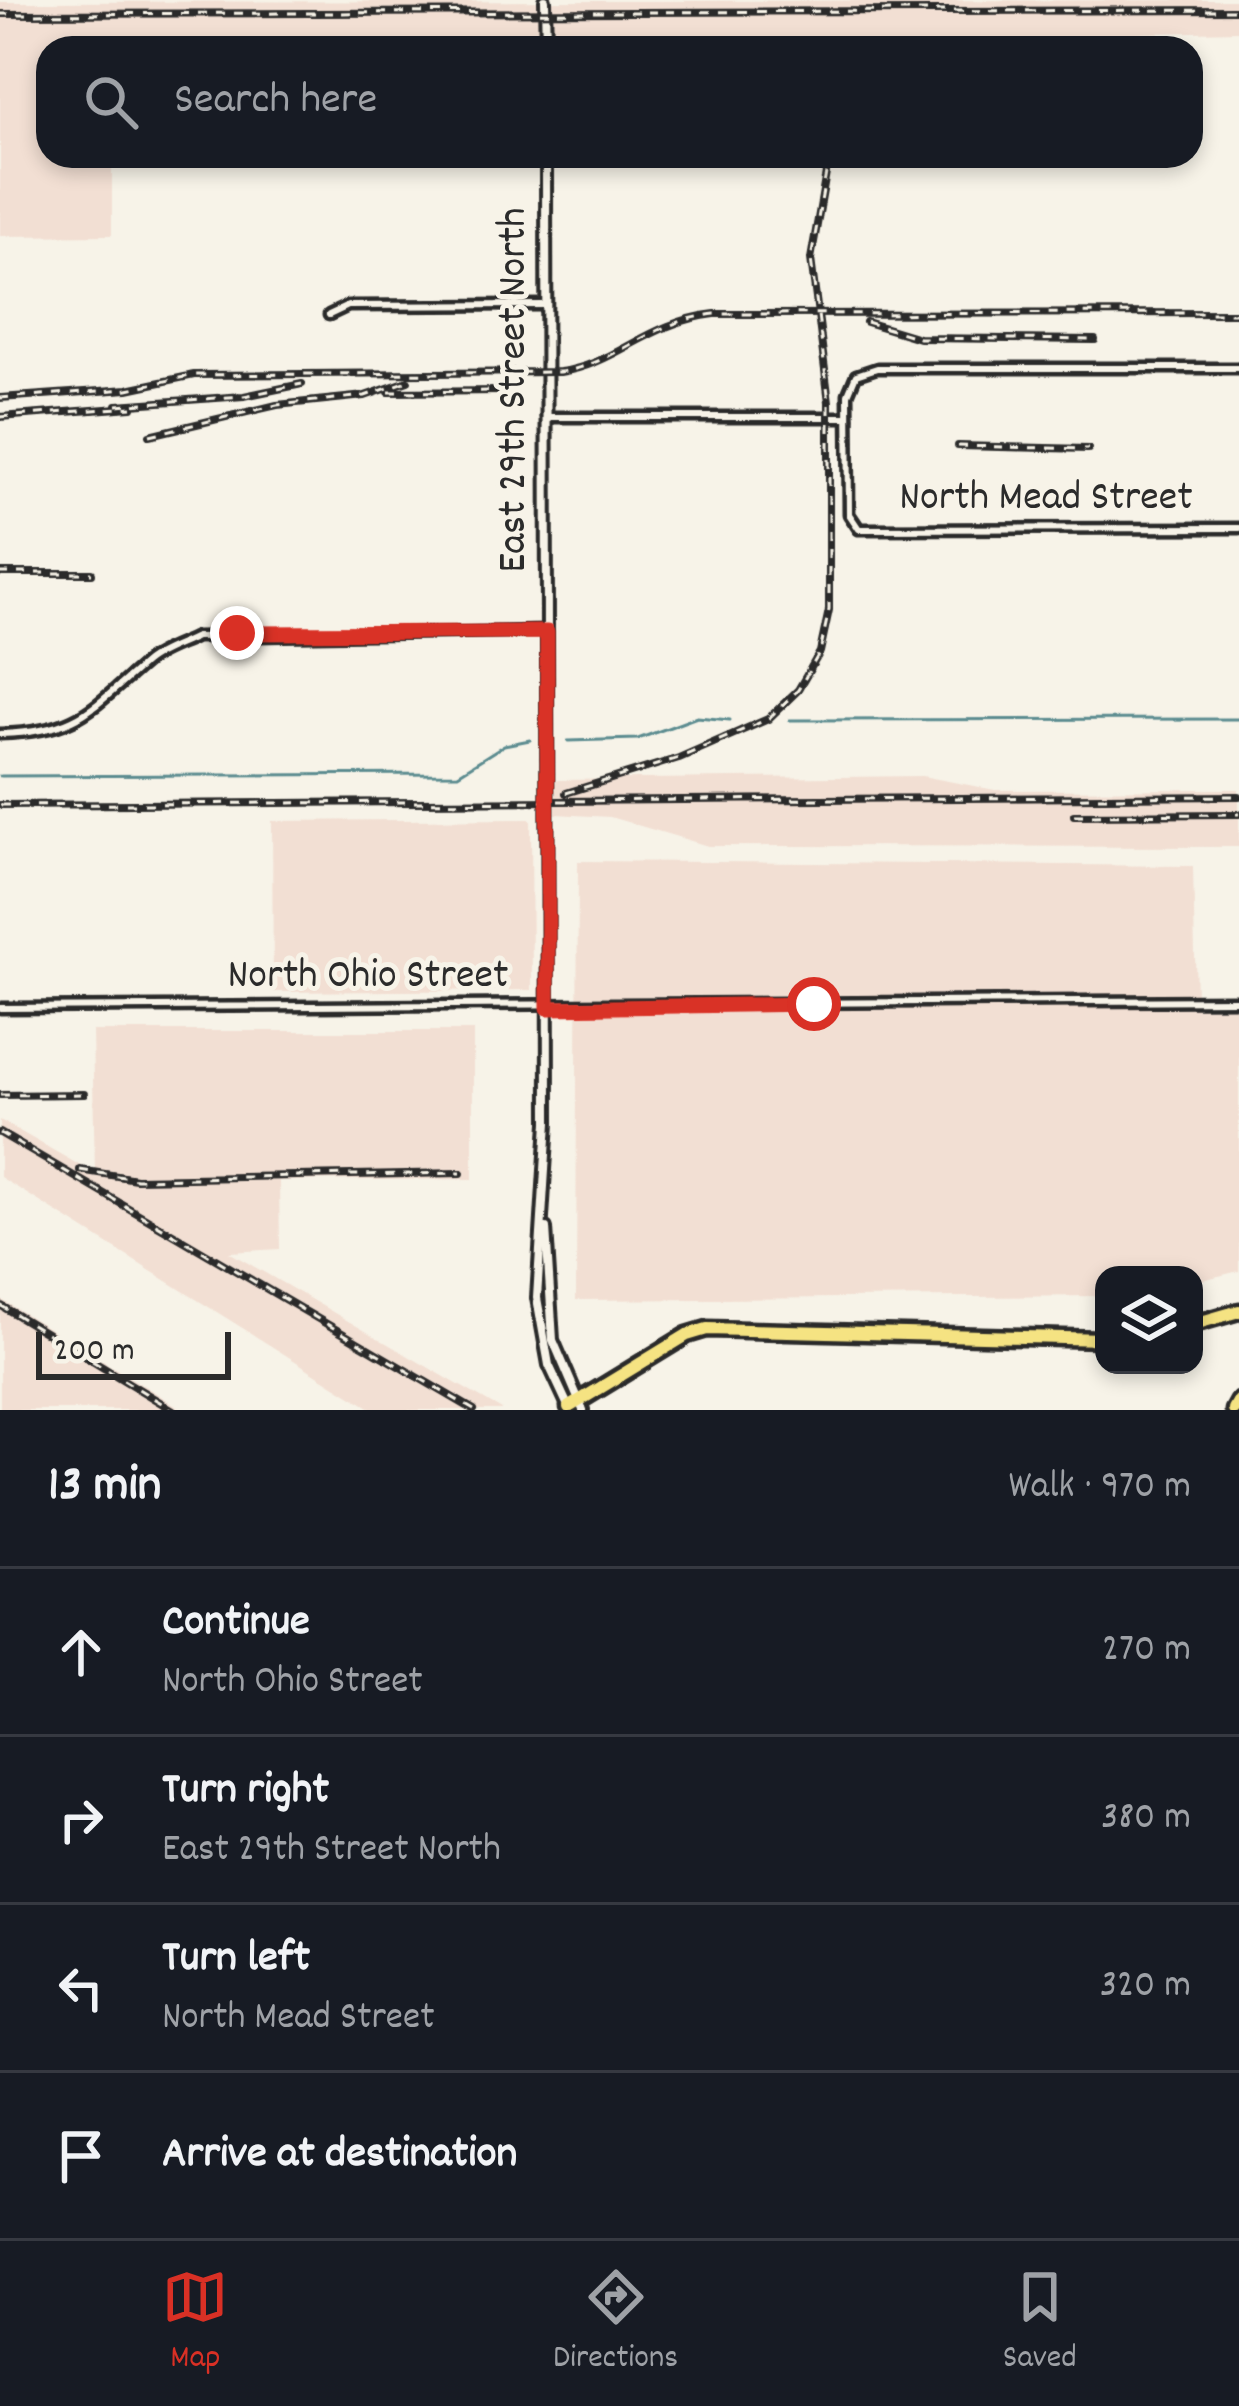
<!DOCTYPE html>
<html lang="en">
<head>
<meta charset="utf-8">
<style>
  :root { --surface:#171b24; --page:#20242c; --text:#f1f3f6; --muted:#9ea1a6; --line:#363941; --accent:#d93025 }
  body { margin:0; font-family:Dekko,sans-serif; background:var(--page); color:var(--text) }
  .controls { position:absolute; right:36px; bottom:36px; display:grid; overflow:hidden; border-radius:24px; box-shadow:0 6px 18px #0003 }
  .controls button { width:108px; height:108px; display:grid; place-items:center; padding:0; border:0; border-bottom:3px solid var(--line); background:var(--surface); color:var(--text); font:60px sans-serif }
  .scale { position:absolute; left:36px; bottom:30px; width:195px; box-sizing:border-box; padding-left:12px; border:6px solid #2b2b2b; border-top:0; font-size:33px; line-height:42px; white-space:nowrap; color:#2b2b2b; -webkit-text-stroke:9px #f7f3e8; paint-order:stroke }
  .stop { position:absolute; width:36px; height:36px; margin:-27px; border:9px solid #d93025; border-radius:50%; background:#fff }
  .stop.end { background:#d93025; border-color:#fff; box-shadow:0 3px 12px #0008 }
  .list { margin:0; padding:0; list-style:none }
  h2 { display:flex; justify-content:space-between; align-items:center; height:156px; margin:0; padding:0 48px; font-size:51px }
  h2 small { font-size:39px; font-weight:400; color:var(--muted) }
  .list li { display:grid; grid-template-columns:78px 1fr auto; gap:36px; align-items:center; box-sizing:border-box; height:168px; padding:0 48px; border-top:3px solid var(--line) }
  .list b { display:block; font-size:45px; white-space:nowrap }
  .list p { margin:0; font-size:39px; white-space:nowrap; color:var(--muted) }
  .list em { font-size:39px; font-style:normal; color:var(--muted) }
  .icon { flex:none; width:66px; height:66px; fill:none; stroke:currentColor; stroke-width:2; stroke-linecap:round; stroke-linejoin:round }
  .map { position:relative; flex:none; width:1239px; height:1410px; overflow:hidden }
  .search { position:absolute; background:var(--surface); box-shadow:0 6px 18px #0003; left:36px; right:36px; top:36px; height:132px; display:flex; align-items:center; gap:30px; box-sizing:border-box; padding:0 42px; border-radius:36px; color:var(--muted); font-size:45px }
  .sheet { height:828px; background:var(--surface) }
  nav { display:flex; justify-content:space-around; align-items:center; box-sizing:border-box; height:168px; border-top:3px solid var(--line); background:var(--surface); font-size:33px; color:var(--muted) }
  nav a { display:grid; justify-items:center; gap:6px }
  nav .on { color:var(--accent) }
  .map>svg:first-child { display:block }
  .built { fill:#f2dfd3 }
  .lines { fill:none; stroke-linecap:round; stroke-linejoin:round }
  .stream { stroke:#5c8c90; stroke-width:3 }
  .minor-casing { stroke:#2b2b2b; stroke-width:15 }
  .tertiary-casing { stroke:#2b2b2b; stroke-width:16 }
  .motorway-casing { stroke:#2b2b2b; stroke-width:21 }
  .minor { stroke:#f7f3e8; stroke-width:6 }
  .tertiary { stroke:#f7f3e8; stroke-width:8 }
  .motorway { stroke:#f5e382; stroke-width:12 }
  .rail-casing { stroke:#2b2b2b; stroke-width:8 }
  .rail { stroke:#f7f3e8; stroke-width:3; stroke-dasharray:9; stroke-linecap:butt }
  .route { stroke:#d93025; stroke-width:15 }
  .labels { text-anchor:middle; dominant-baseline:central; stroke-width:10; stroke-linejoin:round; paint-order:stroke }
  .street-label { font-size:42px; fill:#2b2b2b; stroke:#f7f3e8 }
</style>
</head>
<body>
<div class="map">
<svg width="1239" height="1410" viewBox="0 0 1239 1410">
  <rect width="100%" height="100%" fill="#f7f3e8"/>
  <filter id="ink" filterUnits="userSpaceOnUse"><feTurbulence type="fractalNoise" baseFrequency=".00833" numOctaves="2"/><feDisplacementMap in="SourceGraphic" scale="24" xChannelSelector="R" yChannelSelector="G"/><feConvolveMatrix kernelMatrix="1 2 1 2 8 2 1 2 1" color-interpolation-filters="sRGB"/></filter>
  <g filter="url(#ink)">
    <g class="built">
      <path d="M 1239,0 L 1239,31 L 1143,33 L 1066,48 L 48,48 L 48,156 L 112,156 L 112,235 L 0,236 L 0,2 Z"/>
      <path d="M 922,776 L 995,790 L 1239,789 L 1239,847 L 708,846 L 610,817 L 555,814 L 556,780 Z"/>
      <path d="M 531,819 L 532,990 L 273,992 L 272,821 Z"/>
      <path d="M 578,861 L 1193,866 L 1196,999 L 1239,1000 L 1239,1271 L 1194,1282 L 1194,1275 L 1104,1275 L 1104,1296 L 576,1300 Z"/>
      <path d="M 92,1031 L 473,1031 L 473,1179 L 279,1181 L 280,1249 L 229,1252 L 502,1410 L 374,1410 L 0,1177 L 0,1120 L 95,1174 Z"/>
      <path d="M 0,1299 L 184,1410 L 0,1410 Z"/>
    </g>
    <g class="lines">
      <g class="stream">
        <path d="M 790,720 L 1239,719"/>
        <path d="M 568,741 L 638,739 L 697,717 L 730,720"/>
        <path d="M 0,776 L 458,774 L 504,745 L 530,740"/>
      </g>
      <g class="minor-casing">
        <g id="minor">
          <path d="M 329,315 L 348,306 L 545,305"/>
          <path d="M 1239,368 L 877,368 L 856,375 L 848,394 L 849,514 L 859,529 L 1239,528"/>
          <path d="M 546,417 L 848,417"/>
          <path d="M 0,734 C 78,732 90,710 145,663 C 159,651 180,645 196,637 L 547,631"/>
          <path d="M 0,1008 L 1239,1000"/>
        </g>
      </g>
      <g class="tertiary-casing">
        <g id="tertiary">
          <path d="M 545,0 L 546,48"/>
          <path d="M 546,156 L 548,1122 L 537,1298 L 549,1365 L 569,1408"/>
          <path d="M 546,1228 L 553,1340 L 583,1410"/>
        </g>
      </g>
      <g class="motorway-casing">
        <g id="motorway">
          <path d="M 1194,1324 L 1239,1311"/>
          <path d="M 569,1407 L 687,1335 L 707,1329 L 1104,1339"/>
          <path d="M 1234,1410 L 1239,1401"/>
        </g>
      </g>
      <use href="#minor" class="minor"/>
      <use href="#tertiary" class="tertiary"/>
      <use href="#motorway" class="motorway"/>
      <g class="rail-casing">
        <g id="rail">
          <path d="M 0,14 L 1239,10"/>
          <path d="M 866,322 L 919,338 L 1095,340"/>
          <path d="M 389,392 L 502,391"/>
          <path d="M 0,398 L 128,389 L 194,375 L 560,372 C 617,364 647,322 715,314 L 1239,313"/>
          <path d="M 117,405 L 244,396 L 302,384"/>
          <path d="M 0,417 L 132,407"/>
          <path d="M 150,435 L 277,405 L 365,396 L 408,381"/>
          <path d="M 958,446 L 1088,449"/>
          <path d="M 0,573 L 92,573"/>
          <path d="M 566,793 L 679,758 L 768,719 L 798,690 L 820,652 L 829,610 L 829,402 L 811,259 L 829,156"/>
          <path d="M 0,805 L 1239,796"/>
          <path d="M 1074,815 L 1239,814"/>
          <path d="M 0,1095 L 84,1094"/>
          <path d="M 0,1133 L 474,1410"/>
          <path d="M 80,1170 L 136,1179 L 461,1173"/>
          <path d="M 0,1305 L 173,1410"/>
        </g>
      </g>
      <use href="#rail" class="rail"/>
    </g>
  </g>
  <g class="lines" filter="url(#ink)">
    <path class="route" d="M 237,633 L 547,632 L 548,1008 L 814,1004"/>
  </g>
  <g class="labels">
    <g class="street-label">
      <text transform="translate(516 390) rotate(-90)">East 29th Street North</text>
      <text x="1046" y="500">North Mead Street</text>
      <text x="368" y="978">North Ohio Street</text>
    </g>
  </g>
</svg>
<div class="controls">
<button><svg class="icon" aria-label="layers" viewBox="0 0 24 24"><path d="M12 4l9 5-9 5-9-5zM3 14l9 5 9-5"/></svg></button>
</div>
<div class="scale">200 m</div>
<div class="stop" style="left:814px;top:1004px"></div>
<div class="stop end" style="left:237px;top:633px"></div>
<div class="search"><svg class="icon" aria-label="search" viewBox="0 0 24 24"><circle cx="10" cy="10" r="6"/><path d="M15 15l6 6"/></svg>Search here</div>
</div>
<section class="sheet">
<h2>13 min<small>Walk · 970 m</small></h2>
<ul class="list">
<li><svg class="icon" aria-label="ahead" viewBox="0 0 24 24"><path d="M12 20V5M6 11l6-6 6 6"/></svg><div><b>Continue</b><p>North Ohio Street</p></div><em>270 m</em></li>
<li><svg class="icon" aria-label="right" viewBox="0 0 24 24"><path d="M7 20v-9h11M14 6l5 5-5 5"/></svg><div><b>Turn right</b><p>East 29th Street North</p></div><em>380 m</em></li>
<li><svg class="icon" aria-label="left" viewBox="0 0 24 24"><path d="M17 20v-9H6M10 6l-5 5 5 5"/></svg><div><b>Turn left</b><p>North Mead Street</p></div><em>320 m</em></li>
<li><svg class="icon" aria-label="arrive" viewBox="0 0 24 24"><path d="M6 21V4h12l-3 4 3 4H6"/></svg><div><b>Arrive at destination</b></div></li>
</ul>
</section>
<nav>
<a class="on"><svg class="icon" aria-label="map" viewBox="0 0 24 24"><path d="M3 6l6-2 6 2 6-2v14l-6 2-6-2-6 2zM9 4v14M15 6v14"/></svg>Map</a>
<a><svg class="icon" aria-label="directions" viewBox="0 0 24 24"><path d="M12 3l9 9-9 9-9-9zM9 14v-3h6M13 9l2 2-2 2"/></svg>Directions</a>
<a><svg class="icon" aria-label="saved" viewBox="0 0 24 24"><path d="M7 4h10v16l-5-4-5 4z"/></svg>Saved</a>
</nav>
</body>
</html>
